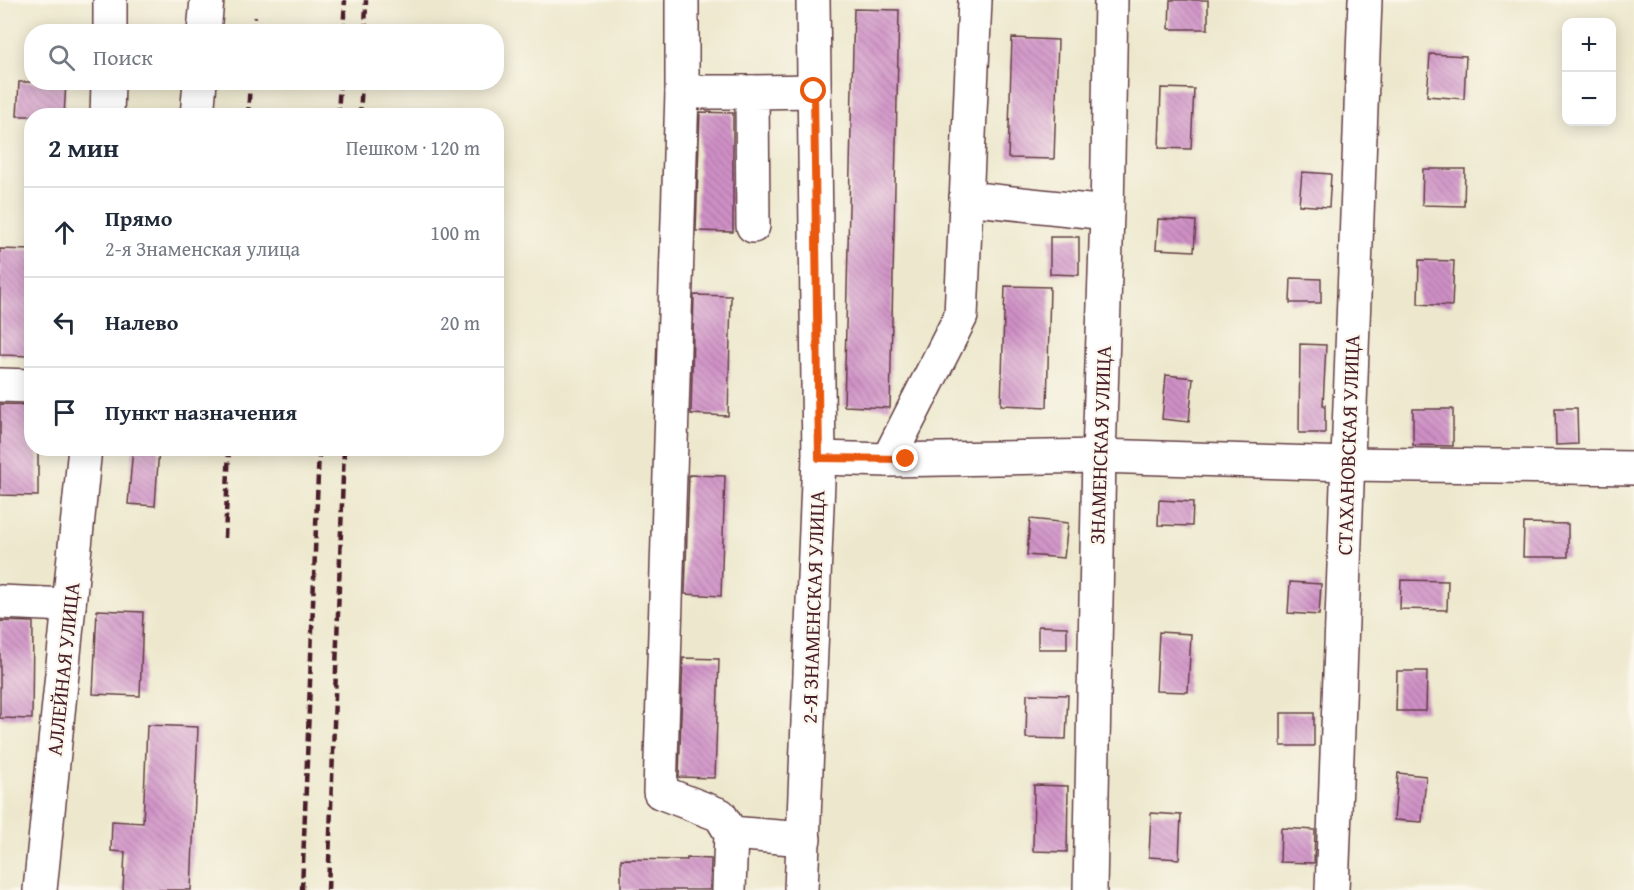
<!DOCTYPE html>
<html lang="ru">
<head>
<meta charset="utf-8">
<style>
  :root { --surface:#fff; --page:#f2f2f3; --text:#1f2937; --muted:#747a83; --line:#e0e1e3 }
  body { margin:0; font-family:"Gentium Book Plus",serif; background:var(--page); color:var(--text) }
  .controls { position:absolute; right:18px; top:18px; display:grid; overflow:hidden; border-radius:12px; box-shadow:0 3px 15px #0003 }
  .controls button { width:54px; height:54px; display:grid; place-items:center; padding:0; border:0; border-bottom:2px solid var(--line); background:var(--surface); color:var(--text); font:30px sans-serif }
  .stop { position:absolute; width:18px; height:18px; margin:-14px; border:4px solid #ea580c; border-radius:50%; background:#fff }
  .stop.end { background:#ea580c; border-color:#fff; box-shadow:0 2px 6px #0008 }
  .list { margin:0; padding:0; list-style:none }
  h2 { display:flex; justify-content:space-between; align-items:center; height:78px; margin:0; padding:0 24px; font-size:26px }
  h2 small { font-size:20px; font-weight:400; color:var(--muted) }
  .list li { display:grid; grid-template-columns:39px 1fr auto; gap:18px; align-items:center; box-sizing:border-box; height:90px; padding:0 24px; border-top:2px solid var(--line) }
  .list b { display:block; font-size:22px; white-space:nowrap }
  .list p { margin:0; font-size:20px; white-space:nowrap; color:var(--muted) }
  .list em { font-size:20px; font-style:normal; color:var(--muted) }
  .icon { flex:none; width:33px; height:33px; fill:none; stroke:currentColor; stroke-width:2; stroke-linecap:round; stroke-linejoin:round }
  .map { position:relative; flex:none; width:1634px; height:890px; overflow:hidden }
  .search { position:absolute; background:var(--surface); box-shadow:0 3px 15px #0003; left:24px; top:24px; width:480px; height:66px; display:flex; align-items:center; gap:15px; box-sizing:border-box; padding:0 21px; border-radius:24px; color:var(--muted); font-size:22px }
  .panel { position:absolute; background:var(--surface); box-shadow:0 3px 15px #0003; left:24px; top:108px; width:480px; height:348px; border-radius:24px }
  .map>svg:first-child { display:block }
  .building { fill:url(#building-back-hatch) }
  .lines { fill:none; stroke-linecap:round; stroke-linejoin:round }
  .minor-casing { stroke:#623d43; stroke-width:36 }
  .minor { stroke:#fff; stroke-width:33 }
  .rail { stroke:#4a1f2b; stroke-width:4.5; stroke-dasharray:9 4.5; stroke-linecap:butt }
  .route { stroke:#ea580c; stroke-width:8 }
  .labels { text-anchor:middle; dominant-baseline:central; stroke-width:4.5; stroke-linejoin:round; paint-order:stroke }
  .street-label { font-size:21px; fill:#4a1f2b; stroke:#fbf7ec }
</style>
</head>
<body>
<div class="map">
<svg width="1634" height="890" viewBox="0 0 1634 890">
  <defs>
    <pattern id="building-back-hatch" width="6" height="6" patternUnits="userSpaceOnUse" patternTransform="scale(1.5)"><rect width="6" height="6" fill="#cf90c6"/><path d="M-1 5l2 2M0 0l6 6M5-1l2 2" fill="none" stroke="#aa75a1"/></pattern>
  </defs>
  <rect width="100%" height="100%" fill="#fbf7ec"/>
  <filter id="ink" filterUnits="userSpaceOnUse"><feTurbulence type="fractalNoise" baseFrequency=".0167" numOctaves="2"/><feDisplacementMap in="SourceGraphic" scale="12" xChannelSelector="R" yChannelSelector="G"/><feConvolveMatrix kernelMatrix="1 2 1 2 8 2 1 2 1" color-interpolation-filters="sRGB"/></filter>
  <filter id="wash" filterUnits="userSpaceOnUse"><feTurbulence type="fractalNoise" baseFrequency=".008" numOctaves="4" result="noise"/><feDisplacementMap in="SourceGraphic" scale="24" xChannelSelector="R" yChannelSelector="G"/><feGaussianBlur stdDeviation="1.35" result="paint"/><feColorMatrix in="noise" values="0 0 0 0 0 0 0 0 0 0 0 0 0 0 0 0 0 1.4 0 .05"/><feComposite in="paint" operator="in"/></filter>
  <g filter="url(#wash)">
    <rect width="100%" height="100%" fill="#ede8cd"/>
    <g id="blocks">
      <g class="building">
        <path d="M 1170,0 L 1208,0 L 1208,29 L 1169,29 Z"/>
        <path d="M 854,9 L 899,10 L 890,408 L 844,406 Z"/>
        <path d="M 1012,38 L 1058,40 L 1054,159 L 1008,158 Z"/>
        <path d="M 1430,54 L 1466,56 L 1464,99 L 1427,96 Z"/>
        <path d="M 19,82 L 66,82 L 64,116 L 17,116 Z"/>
        <path d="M 1161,88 L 1194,89 L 1191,149 L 1159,148 Z"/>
        <path d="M 700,112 L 733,113 L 733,232 L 696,231 Z"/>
        <path d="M 1423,169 L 1465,169 L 1464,206 L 1422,205 Z"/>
        <path d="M 1302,172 L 1331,174 L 1329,207 L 1299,205 Z"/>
        <path d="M 1158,219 L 1196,221 L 1194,251 L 1156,249 Z"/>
        <path d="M 1050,237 L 1079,237 L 1079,275 L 1050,274 Z"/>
        <path d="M 0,249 L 32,250 L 32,356 L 0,355 Z"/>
        <path d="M 1419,260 L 1454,261 L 1452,306 L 1418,304 Z"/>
        <path d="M 1291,278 L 1321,279 L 1321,303 L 1290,303 Z"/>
        <path d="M 1005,286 L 1050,287 L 1047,407 L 1001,405 Z"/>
        <path d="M 694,295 L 731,296 L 728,416 L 691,414 Z"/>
        <path d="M 1300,344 L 1326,345 L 1323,405 L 1325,405 L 1325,433 L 1299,433 Z"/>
        <path d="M 1166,375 L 1193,378 L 1189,422 L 1162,419 Z"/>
        <path d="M 0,404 L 32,405 L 32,448 L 38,448 L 38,496 L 0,495 Z"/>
        <path d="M 1555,408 L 1577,408 L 1578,444 L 1556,445 Z"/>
        <path d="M 1413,409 L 1453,409 L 1453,446 L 1413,445 Z"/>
        <path d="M 133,448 L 159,448 L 155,506 L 128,504 Z"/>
        <path d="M 689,475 L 725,476 L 721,596 L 685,594 Z"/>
        <path d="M 1159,500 L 1193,502 L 1192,526 L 1158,525 Z"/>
        <path d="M 1030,519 L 1068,523 L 1064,558 L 1027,555 Z"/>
        <path d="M 1524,523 L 1568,524 L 1568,557 L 1523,557 Z"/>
        <path d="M 1401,580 L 1448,581 L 1447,610 L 1400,609 Z"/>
        <path d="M 1290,582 L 1321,584 L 1319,615 L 1288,613 Z"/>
        <path d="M 97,610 L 143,612 L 140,696 L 93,694 Z"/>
        <path d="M 0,621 L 33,622 L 32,719 L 0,718 Z"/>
        <path d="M 1038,626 L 1067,627 L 1067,649 L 1038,649 Z"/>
        <path d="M 1159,632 L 1191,634 L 1188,692 L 1156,691 Z"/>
        <path d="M 683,658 L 719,659 L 715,778 L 679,777 Z"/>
        <path d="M 1397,671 L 1427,671 L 1426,711 L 1396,711 Z"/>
        <path d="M 1027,694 L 1068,695 L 1066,739 L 1026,738 Z"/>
        <rect x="1281" y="713" width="33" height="33"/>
        <path d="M 147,725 L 198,727 L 191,890 L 123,890 L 125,852 L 111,851 L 112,821 L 143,823 Z"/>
        <path d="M 1398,773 L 1426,776 L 1422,822 L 1394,820 Z"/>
        <path d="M 1034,785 L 1068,786 L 1067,852 L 1033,851 Z"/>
        <path d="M 1151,813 L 1181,815 L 1179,859 L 1149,857 Z"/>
        <path d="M 1281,828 L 1315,830 L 1314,863 L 1280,862 Z"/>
        <path d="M 687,858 L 711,859 L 710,890 L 621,890 L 621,859 L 687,860 Z"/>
      </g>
    </g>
  </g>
  <g filter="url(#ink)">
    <use href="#blocks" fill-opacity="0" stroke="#623d43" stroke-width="1.5"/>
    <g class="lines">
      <g class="minor-casing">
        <g id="minor">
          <path d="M 682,0 L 682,92"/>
          <path d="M 110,32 L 110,0"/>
          <path d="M 204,32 L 207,0"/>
          <path d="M 752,92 L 682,92 L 660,792 L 720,815 L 731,833 L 804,839"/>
          <path d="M 107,116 L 108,82"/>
          <path d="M 197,116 L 200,82"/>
          <path d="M 966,198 L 1107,213"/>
          <path d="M 753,226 L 752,92 L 814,91"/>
          <path d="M 0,385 L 32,386"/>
          <path d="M 819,458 L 888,460 L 1099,456 L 1347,464 L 1634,468"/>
          <path d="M 888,460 L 961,316 L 975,0"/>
          <path d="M 0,602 L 69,605"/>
          <path d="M 40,890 L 85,448"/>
          <path d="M 729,890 L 731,833"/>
          <path d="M 801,890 L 819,458 L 813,0"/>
          <path d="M 1090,890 L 1099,456 L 1107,213 L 1111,0"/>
          <path d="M 1332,890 L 1365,0"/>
        </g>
      </g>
      <use href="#minor" class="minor"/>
      <g class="rail">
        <path d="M 254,32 L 255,17"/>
        <path d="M 343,32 L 345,0"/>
        <path d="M 365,32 L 366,0"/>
        <path d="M 248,116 L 250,82"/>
        <path d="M 338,116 L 340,82"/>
        <path d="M 360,116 L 362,82"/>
        <path d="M 225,538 L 229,448"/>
        <path d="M 302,890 L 319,448"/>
        <path d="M 328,890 L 344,448"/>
      </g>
    </g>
  </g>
  <g class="lines" filter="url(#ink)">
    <path class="route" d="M 814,91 L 819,458 L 906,459"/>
  </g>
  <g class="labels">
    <g class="street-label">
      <text transform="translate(1100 445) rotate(-88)">ЗНАМЕНСКАЯ УЛИЦА</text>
      <text transform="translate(1348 445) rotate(-88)">СТАХАНОВСКАЯ УЛИЦА</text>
      <text transform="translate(813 607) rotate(-88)">2-Я ЗНАМЕНСКАЯ УЛИЦА</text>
      <text transform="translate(63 669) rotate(-84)">АЛЛЕЙНАЯ УЛИЦА</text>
    </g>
  </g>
</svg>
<div class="controls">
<button>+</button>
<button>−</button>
</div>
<div class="stop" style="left:814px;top:91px"></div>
<div class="stop end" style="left:906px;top:459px"></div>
<div class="search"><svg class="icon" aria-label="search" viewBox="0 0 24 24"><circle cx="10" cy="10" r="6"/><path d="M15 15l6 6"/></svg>Поиск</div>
<section class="panel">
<h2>2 мин<small>Пешком · 120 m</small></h2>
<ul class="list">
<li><svg class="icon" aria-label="ahead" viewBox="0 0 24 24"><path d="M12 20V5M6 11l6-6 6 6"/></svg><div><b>Прямо</b><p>2-я Знаменская улица</p></div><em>100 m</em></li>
<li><svg class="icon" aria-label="left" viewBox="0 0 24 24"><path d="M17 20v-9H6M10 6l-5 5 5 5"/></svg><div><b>Налево</b></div><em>20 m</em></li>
<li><svg class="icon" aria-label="arrive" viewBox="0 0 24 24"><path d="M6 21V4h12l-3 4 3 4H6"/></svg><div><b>Пункт назначения</b></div></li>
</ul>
</section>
</div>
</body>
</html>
